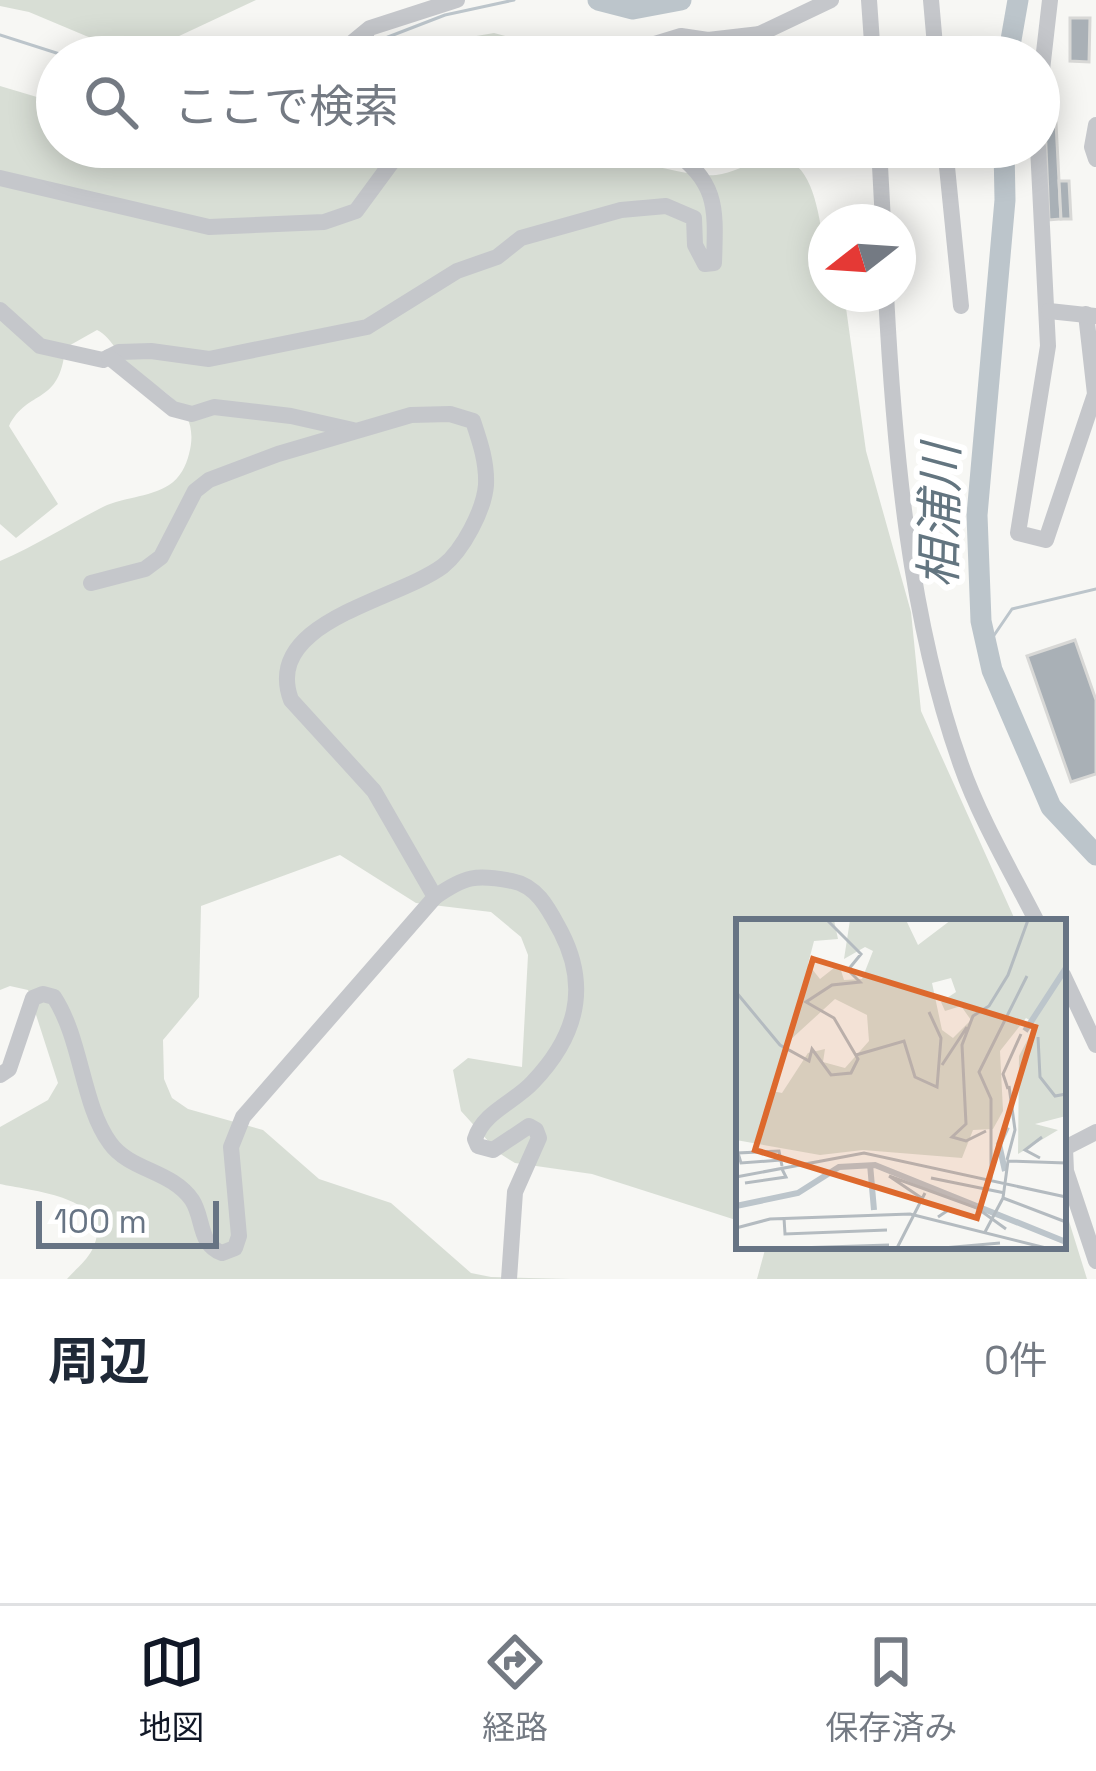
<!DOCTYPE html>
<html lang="ja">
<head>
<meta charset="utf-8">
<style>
  :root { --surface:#fff; --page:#f6f6f7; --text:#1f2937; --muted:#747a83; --line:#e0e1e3; --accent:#111827 }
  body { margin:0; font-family:"Space Grotesk","Noto Sans JP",sans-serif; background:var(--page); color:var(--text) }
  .compass { position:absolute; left:808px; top:204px; width:108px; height:108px; border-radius:50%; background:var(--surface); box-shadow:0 6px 30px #0003; rotate:253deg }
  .scale { position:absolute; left:36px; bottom:30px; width:183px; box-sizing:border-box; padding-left:12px; border:6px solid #677484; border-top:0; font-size:33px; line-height:42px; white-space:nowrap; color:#677484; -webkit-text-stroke:9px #fff; paint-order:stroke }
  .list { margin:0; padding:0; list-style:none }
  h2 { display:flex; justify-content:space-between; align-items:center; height:156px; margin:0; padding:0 48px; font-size:51px }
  h2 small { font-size:39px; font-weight:400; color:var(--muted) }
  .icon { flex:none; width:66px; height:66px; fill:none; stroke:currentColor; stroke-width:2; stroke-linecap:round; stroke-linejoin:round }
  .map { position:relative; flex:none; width:1096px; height:1279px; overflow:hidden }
  .search { position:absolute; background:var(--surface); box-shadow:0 6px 30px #0003; left:36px; right:36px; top:36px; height:132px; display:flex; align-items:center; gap:30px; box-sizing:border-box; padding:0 42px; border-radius:66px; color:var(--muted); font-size:45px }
  .sheet { height:324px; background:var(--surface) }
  nav { display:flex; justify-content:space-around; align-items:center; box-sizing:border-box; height:168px; border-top:3px solid var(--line); background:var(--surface); font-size:33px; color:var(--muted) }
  nav a { display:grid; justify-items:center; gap:6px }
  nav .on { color:var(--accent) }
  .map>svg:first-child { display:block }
  .green { fill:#d8ded5 }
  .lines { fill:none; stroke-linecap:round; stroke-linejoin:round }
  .stream { stroke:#bcc5cb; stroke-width:3 }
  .river { stroke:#bcc5cb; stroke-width:21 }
  .building { fill:#a9b0b6; stroke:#d8d8d6; stroke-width:3 }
  .minor { stroke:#c5c7cb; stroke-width:16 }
  .labels { text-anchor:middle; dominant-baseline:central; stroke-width:12; stroke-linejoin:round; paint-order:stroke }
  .water-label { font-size:48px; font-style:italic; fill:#637580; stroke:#fff }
  .inset-river { fill:none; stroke:#bcc5cb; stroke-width:6 }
  .inset-road { fill:none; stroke:#b4bbc0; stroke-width:3 }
  .view { fill:#dd692d; fill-opacity:0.15; stroke:#dd692d; stroke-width:6 }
  .inset-edge { fill:none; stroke:#677484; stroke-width:6 }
</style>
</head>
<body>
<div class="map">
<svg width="1096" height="1279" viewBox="0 0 1096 1279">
  <rect width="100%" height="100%" fill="#f7f7f4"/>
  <g class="green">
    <path d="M 0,0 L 256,0 L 177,37 L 98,41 L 29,12 L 0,6 Z"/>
    <path d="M 494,33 L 587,57 L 411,57 L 453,40 Z"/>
    <path d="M 0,86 L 57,103 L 57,147 L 182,150 L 189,147 L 626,147 L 641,164 C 664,167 694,177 716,175 C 740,172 764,152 790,162 C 822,174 826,265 826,294 L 841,294 L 846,308 L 866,451 L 911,612 L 921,711 L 1016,922 L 739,922 L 739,1221 L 592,1174 L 515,1163 L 499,1153 L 461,1111 L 453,1070 L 468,1058 L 522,1067 L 528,955 L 521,937 L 491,912 L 416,903 L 340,855 L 201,906 L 199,997 L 163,1040 L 164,1079 L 172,1098 L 188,1109 L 263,1130 L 319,1179 L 391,1203 L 471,1273 L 491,1277 L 571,1279 L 67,1279 C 75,1270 87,1260 92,1250 C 119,1197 31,1191 0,1184 L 0,1127 L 48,1100 L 58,1083 L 28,990 L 10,986 L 0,990 L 0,561 C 37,545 64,527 99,509 C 120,497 149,498 169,485 C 180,478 186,466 189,454 C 200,413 172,396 141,376 C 120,362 113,337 97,330 L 65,348 C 60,406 28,388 9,426 L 58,504 L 16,538 L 0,524 Z"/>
    <path d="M 1063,1202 L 1087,1279 L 757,1279 L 766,1246 L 1063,1246 Z"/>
  </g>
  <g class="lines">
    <g class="stream">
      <path d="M 0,35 L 69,57"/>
      <path d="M 375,42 L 445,15 L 514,0"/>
      <path d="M 115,57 C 157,41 172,33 213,57"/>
      <path d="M 346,57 L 360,49"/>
      <path d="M 986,647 L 1012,609 L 1096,589"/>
    </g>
    <g class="river">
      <path d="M 598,0 L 633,9 L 681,0"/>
      <path d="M 1008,57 L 1018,0"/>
      <path d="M 1004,147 L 1005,200 L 977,515 L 981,621 L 992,670 L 1051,807 L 1096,855"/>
    </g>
  </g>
  <g class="building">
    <path d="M 1070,18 L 1090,18 L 1089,62 L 1070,61 Z"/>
    <path d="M 1045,123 L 1056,123 L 1061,219 L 1049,220 Z"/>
    <path d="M 1059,181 L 1069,181 L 1071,219 L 1061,219 Z"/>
    <path d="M 1075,640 L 1096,700 L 1096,774 L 1071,782 L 1027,656 Z"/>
  </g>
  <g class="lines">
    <g class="minor">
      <path d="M 869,0 L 873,57"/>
      <path d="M 931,0 L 936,57"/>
      <path d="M 365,34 L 373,57"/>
      <path d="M 745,41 L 759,57"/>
      <path d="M 353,42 L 370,28 L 457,0"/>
      <path d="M 590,46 L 616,50 L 645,47 L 681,36 L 708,40 L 760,34"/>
      <path d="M 141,57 L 154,52 L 182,57"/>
      <path d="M 725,57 L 747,40 L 831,0"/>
      <path d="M 1039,96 L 1050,0"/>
      <path d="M 1096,125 L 1092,147 L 1096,159"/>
      <path d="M 879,147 L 883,222"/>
      <path d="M 945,147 L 961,306"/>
      <path d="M 1038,147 L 1048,346 L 1018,533 L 1046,540 L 1095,394 L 1086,314"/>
      <path d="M 0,178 L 209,227 L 324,222 L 356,211 L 403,147"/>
      <path d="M 886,294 C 894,448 909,619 961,765 C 980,819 1011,871 1037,922"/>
      <path d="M 0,310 L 40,346 L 103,360 L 119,352 L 151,351 L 209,359 L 367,327 L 457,271 L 497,257 L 521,238 L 621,210 L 666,206 L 694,218 L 695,245 L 705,264 L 714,263 C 716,205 718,183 669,147"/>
      <path d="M 1049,311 L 1096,316"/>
      <path d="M 109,357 L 173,409 L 192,414 L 214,407 L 291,416 L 353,430"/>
      <path d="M 91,583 L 145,569 L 161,557 L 195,491 L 209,480 L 278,454 L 411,415 L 450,414 L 473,421 C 480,442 487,462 486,485 C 484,510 463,550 443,566 C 396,601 262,621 291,700 L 374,791 L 435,897"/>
      <path d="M 1063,975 L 1096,1045"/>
      <path d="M 0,1075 L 9,1069 L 33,998 L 43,994 L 54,997 C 82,1040 82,1105 110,1143 C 130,1171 171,1170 192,1200 C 204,1218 198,1244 222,1253 L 235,1248 L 239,1236 L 231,1147 L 243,1117 L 435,897 C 465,876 476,874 512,881 C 538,886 549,910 561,932 C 590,988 576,1037 533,1082 C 515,1102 483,1112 475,1139 L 478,1146 L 493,1150 L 529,1126 L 536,1130 L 539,1138 L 515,1192 L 509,1279"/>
      <path d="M 1096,1132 L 1065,1148 L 1066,1171 L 1096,1261"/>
    </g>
  </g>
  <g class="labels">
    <g class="water-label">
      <text transform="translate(940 516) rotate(-89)">相浦川</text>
    </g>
  </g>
  <g transform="translate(736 919)">
    <rect width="330" height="330" fill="#f7f7f4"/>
    <path d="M 0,1 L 98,1 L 102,20 L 78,22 L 72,45 L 84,60 L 103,45 L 108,61 L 126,60 L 137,32 L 129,28 L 108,40 L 114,1 L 170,1 L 182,26 L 215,1 L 330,1 L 330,197 L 299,205 L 322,211 L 282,235 L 283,137 L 300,105 L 290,99 L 264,132 L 267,192 L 257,210 L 237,211 L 226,239 L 127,231 L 84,236 L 0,221 ZM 215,59 L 220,73 L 205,83 L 209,92 L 225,87 L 235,101 L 217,119 L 206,111 L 196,64 ZM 99,80 L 131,96 L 133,122 L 109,149 L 87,143 L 89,130 L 72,134 L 46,174 L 36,172 L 53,122 Z" fill="#d8ded5" fill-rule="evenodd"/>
    <path class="inset-river" d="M 289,112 L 330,49M 134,245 L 138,291M 269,252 L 263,225 L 271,208M 0,287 L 62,274 L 103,248 L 139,246 L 330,323"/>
    <path class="inset-road" d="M 0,73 L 44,126 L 73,142 L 76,130 L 95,156 L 115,154 L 122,140 L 98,99 L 70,83 L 96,66 L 124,63 L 112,51 L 125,35 L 91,1M 302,118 L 304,158 L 319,177 L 330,175M 120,136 L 168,122 L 179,158 L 201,168 L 205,119 L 193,93M 206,146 L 231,108M 272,170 L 267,155 L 285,115M 250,212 L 230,222 L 216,218 L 230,205 L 226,126 L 237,97 L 253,87 L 272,56 L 292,1M 304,239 L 289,231 L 306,218M 45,241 L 5,244 L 2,234 L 43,232 L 46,247M 271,241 L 279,211 L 273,167M 153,257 L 241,289 L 270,310M 153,257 L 187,280M 0,258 L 128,234 L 330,278M 195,259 L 269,274M 255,260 L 255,180 L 243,153 L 291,57M 9,264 L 50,258 L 45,248M 267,279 L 330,303M 202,298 L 214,290 L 238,298M 48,299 L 49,315 L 151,311M 0,309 L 34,300 L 174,295 L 310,329M 249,313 L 267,279 L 272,242 L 330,244M 60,329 L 153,326M 161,329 L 189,274M 207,329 L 264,324"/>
    <path class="view" d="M 77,40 L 299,108 L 241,299 L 19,231 Z"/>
    <rect width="330" height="330" class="inset-edge"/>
  </g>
</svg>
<svg class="compass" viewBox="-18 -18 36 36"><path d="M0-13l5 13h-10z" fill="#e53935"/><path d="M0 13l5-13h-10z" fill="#747a83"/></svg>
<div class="scale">100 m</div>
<div class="search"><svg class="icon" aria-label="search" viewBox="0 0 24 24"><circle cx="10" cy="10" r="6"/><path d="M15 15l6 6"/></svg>ここで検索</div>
</div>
<section class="sheet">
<h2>周辺<small>0件</small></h2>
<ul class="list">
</ul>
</section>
<nav>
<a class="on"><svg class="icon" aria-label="map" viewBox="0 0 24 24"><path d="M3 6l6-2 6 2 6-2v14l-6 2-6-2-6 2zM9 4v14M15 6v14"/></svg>地図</a>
<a><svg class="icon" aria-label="directions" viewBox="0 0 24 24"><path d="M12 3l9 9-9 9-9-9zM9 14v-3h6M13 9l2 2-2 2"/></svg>経路</a>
<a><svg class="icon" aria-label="saved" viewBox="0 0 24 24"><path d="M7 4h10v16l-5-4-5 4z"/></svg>保存済み</a>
</nav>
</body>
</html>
